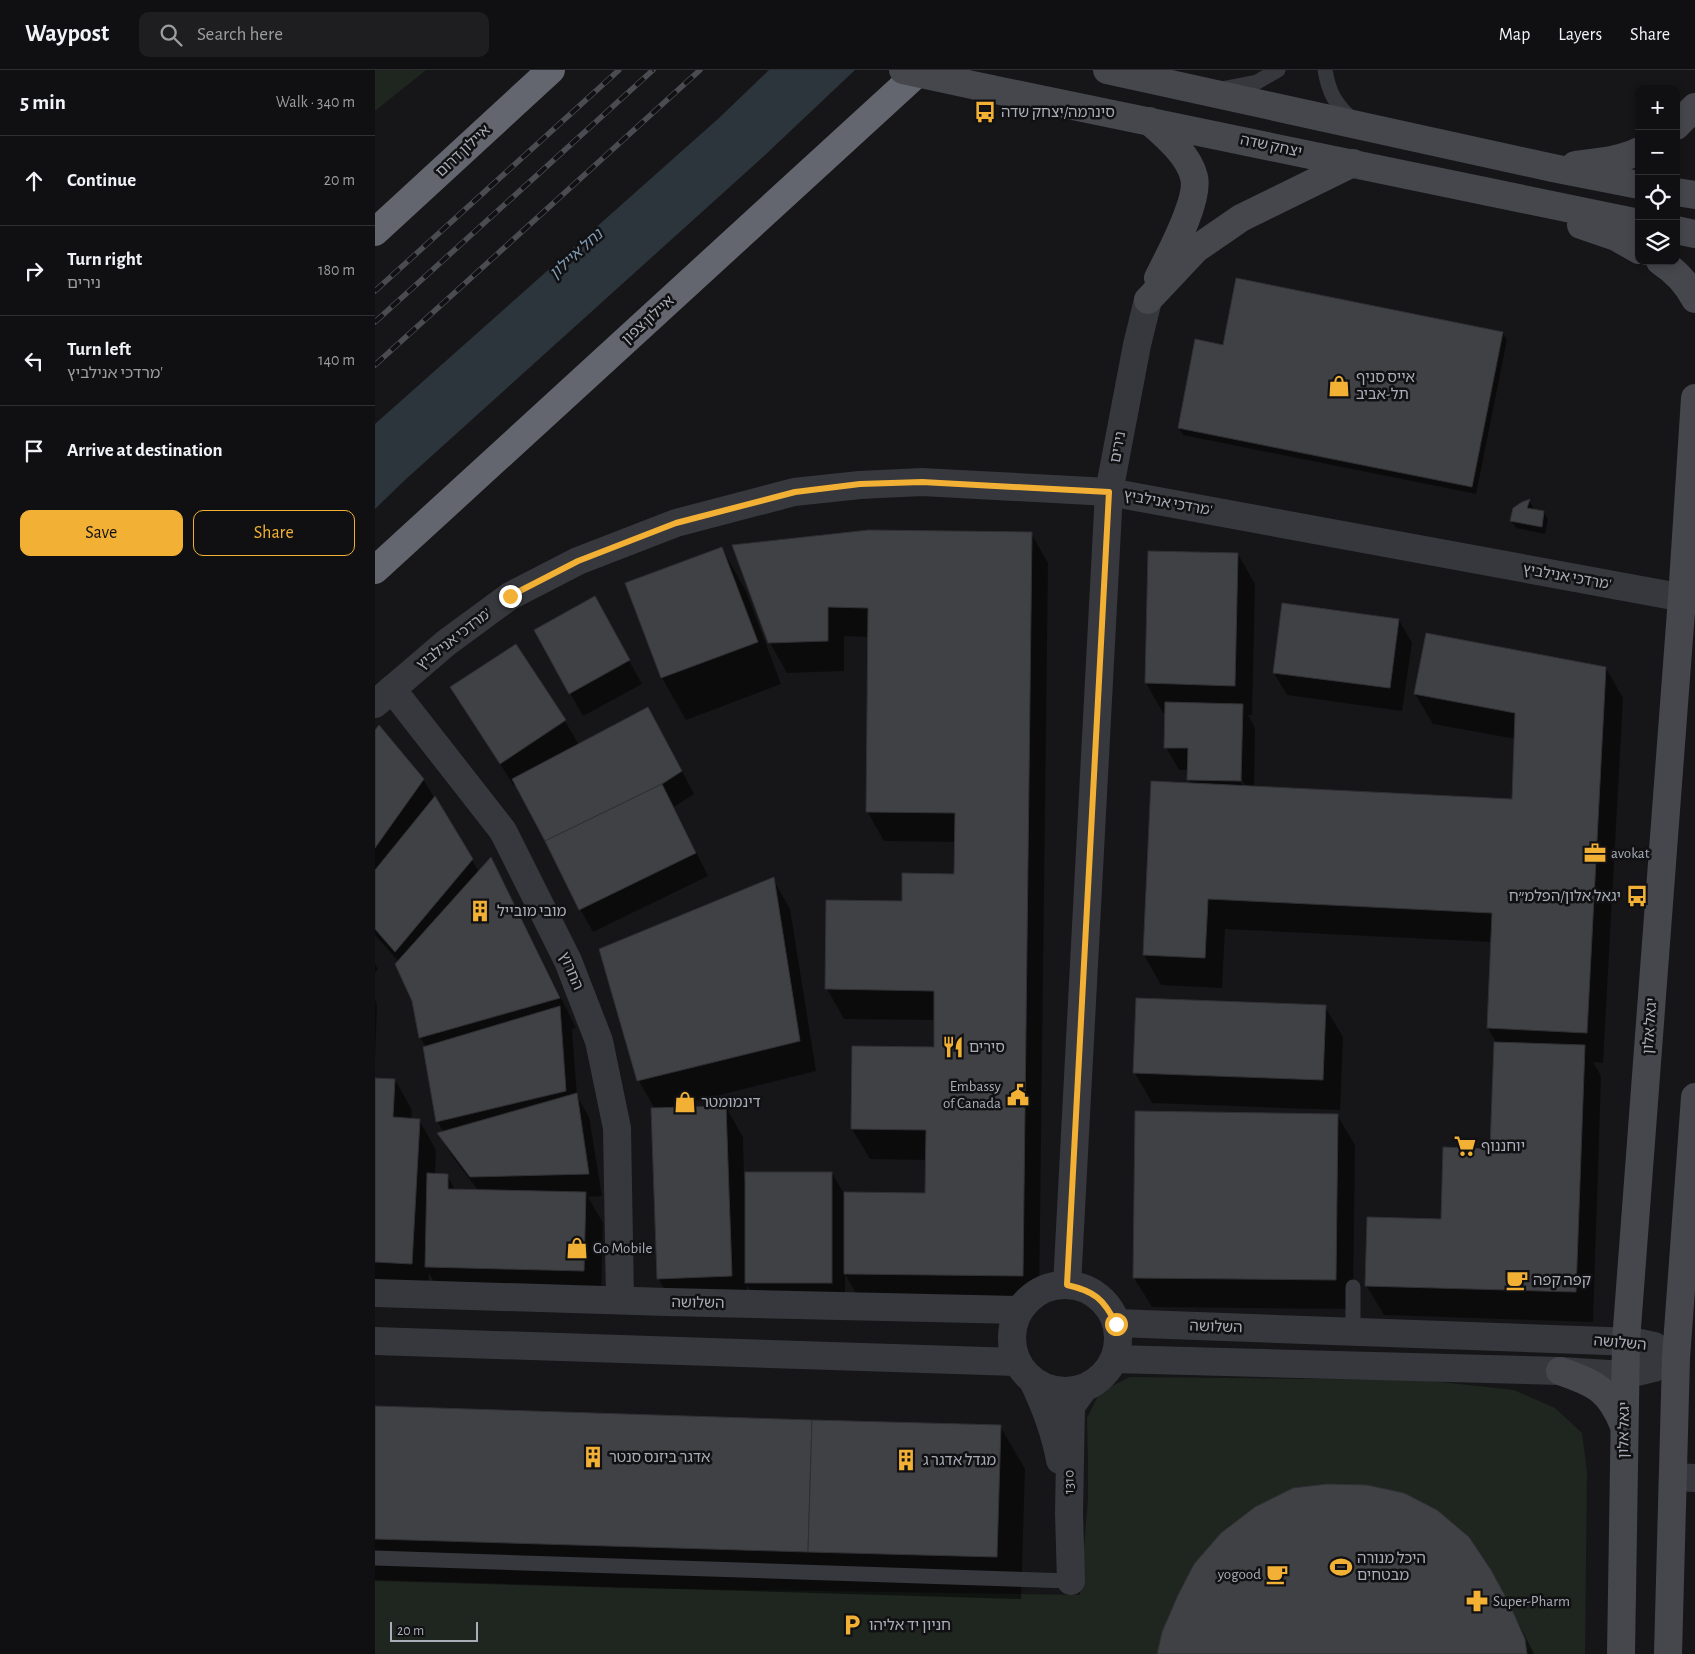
<!DOCTYPE html>
<html lang="en">
<head>
<meta charset="utf-8">
<style>
  :root { --surface:#101012; --page:#1e1e20; --text:#f1f3f6; --muted:#9c9d9f; --line:#303032; --accent:#f2b134 }
  body { margin:0; font-family:"Alegreya Sans","Noto Sans Hebrew",sans-serif; background:var(--page); color:var(--text) }
  .controls { position:absolute; right:15px; top:15px; display:grid; overflow:hidden; border-radius:10px; box-shadow:0 2px 8px #0003 }
  .controls button { width:45px; height:45px; display:grid; place-items:center; padding:0; border:0; border-bottom:1px solid var(--line); background:var(--surface); color:var(--text); font:25px sans-serif }
  .scale { position:absolute; left:15px; bottom:12px; width:88px; box-sizing:border-box; padding-left:5px; border:2px solid #a8adb8; border-top:0; font-size:14px; line-height:18px; white-space:nowrap; color:#a8adb8; -webkit-text-stroke:4px #111113; paint-order:stroke }
  .stop { position:absolute; width:15px; height:15px; margin:-11px; border:4px solid #f2b134; border-radius:50%; background:#fff }
  .stop.end { background:#f2b134; border-color:#fff; box-shadow:0 1px 5px #0008 }
  .list { margin:0; padding:0; list-style:none }
  h2 { display:flex; justify-content:space-between; align-items:center; height:65px; margin:0; padding:0 20px; font-size:21px }
  h2 small { font-size:16px; font-weight:400; color:var(--muted) }
  .list li { display:grid; grid-template-columns:32px 1fr auto; gap:15px; align-items:center; box-sizing:border-box; height:90px; padding:0 20px; border-top:1px solid var(--line) }
  .list b { display:block; font-size:19px; white-space:nowrap }
  .list p { margin:0; font-size:16px; white-space:nowrap; color:var(--muted) }
  .list em { font-size:16px; font-style:normal; color:var(--muted) }
  .actions { display:flex; gap:10px; padding:15px 20px }
  .actions a { flex:1; padding:11px 0; border:1px solid var(--accent); border-radius:10px; text-align:center; font-size:18px; color:var(--accent) }
  .actions .main { background:var(--accent); color:#111 }
  .icon { flex:none; width:28px; height:28px; fill:none; stroke:currentColor; stroke-width:2; stroke-linecap:round; stroke-linejoin:round }
  .map { position:relative; flex:none; width:1320px; height:1584px; overflow:hidden }
  header { display:flex; align-items:center; gap:30px; box-sizing:border-box; height:70px; padding:0 25px; background:var(--surface); border-bottom:1px solid var(--line) }
  header strong { font-size:24px }
  nav { display:flex; gap:28px; margin-inline-start:auto; font-size:18px }
  .search { width:350px; height:45px; background:var(--page); display:flex; align-items:center; gap:12px; box-sizing:border-box; padding:0 18px; border-radius:10px; color:var(--muted); font-size:19px }
  main { display:flex }
  aside { flex:1; background:var(--surface) }
  .map>svg:first-child { display:block }
  .green { fill:#1e261f }
  .water { fill:#2c353c }
  .shadow { fill:#0007; fill-rule:evenodd }
  .building { fill:#404145; stroke:#303034 }
  .lines { fill:none; stroke-linecap:round; stroke-linejoin:round }
  .lane { stroke:#37383d; stroke-width:15 }
  .street { stroke:#37383d; stroke-width:28 }
  .secondary { stroke:#45474d; stroke-width:28 }
  .highway { stroke:#63666e; stroke-width:28 }
  .rail-casing { stroke:#4a4c52; stroke-width:5.5 }
  .rail { stroke:#111113; stroke-width:4; stroke-dasharray:11; stroke-linecap:butt }
  .secondary-bridge { stroke:#45474d; stroke-width:28 }
  .route { stroke:#f2b134; stroke-width:6 }
  .labels { text-anchor:middle; dominant-baseline:central; stroke-width:5; stroke-linejoin:round; paint-order:stroke }
  .poi-label { font-size:15px; fill:#a8adb8; stroke:#111113; text-anchor:start }
  .street-label { font-size:15px; fill:#a8adb8; stroke:#111113 }
  .water-label { font-size:16px; font-style:italic; fill:#7f9bb3; stroke:#111113 }
</style>
</head>
<body>
<header>
<strong>Waypost</strong>
<div class="search"><svg class="icon" aria-label="search" viewBox="0 0 24 24"><circle cx="10" cy="10" r="6"/><path d="M15 15l6 6"/></svg>Search here</div>
<nav><a>Map</a><a>Layers</a><a>Share</a></nav>
</header>
<main>
<aside>
<h2>5 min<small>Walk · 340 m</small></h2>
<ul class="list">
<li><svg class="icon" aria-label="ahead" viewBox="0 0 24 24"><path d="M12 20V5M6 11l6-6 6 6"/></svg><div><b>Continue</b></div><em>20 m</em></li>
<li><svg class="icon" aria-label="right" viewBox="0 0 24 24"><path d="M7 20v-9h11M14 6l5 5-5 5"/></svg><div><b>Turn right</b><p>נירים</p></div><em>180 m</em></li>
<li><svg class="icon" aria-label="left" viewBox="0 0 24 24"><path d="M17 20v-9H6M10 6l-5 5 5 5"/></svg><div><b>Turn left</b><p>מרדכי אנילביץ'</p></div><em>140 m</em></li>
<li><svg class="icon" aria-label="arrive" viewBox="0 0 24 24"><path d="M6 21V4h12l-3 4 3 4H6"/></svg><div><b>Arrive at destination</b></div></li>
</ul>
<div class="actions"><a class="main">Save</a><a>Share</a></div>
</aside>
<div class="map">
<svg width="1320" height="1584" viewBox="0 0 1320 1584">
  <rect width="100%" height="100%" fill="#161618"/>
  <g class="green">
    <path d="M 0,0 L 51,0 L 0,41 Z"/>
    <path d="M 755,1307 L 1048,1310 L 1139,1320 L 1180,1338 L 1207,1363 L 1212,1402 L 1210,1584 L 0,1584 L 0,1511 L 251,1518 L 705,1525 L 713,1429 L 713,1392 L 712,1348 L 725,1322 Z"/>
  </g>
  <path class="water" d="M 394,0 L 480,0 L 389,86 L 30,410 L 0,439 L 0,354 L 344,48 Z"/>
  <g class="shadow">
    <path d="M 1128,263 L 1132,270 L 1101,424 L 808,365 L 804,358 L 849,276 Z"/>
    <path d="M 1154,431 L 1158,437 L 1157,440 L 1169,442 L 1173,450 L 1170,464 L 1141,458 L 1136,451 Z"/>
    <path d="M 656,463 L 673,493 L 664,1236 L 487,1234 L 470,1204 L 470,1235 L 384,1235 L 372,1215 L 373,1236 L 300,1238 L 283,1208 L 280,1039 L 264,1011 L 225,879 L 398,809 L 415,839 L 441,1001 L 293,1038 L 351,1037 L 368,1067 L 369,1111 L 457,1103 L 471,1127 L 551,1124 L 552,1090 L 495,1089 L 477,1059 L 560,978 L 560,950 L 469,949 L 452,919 L 453,831 L 528,832 L 580,805 L 581,772 L 509,771 L 492,741 L 494,567 L 469,566 L 469,601 L 412,603 L 395,573 L 359,476 Z"/>
    <path d="M 347,478 L 371,521 L 406,614 L 311,650 L 287,608 L 252,514 Z"/>
    <path d="M 863,484 L 880,514 L 877,645 L 873,645 L 880,658 L 879,717 L 1138,730 L 1141,669 L 1058,654 L 1040,624 L 1231,598 L 1248,628 L 1228,993 L 1218,992 L 1226,1006 L 1218,1252 L 1009,1245 L 991,1215 L 1067,1150 L 1116,1080 L 1122,974 L 1113,958 L 1117,872 L 850,859 L 847,918 L 786,915 L 769,885 L 777,712 L 816,714 L 813,709 L 814,700 L 804,700 L 791,677 L 791,643 L 788,643 L 771,613 ZM 864,705 L 871,717 L 869,717 L 862,706 Z"/>
    <path d="M 1024,550 L 1037,573 L 1027,641 L 912,625 L 899,603 Z"/>
    <path d="M 232,551 L 267,614 L 208,646 L 195,623 Z"/>
    <path d="M 141,576 L 190,651 L 204,675 L 286,661 L 319,724 L 299,737 L 333,806 L 218,862 L 205,839 L 141,714 L 139,716 L 77,618 Z"/>
    <path d="M 0,662 L 48,709 L 104,802 L 115,790 L 132,819 L 201,958 L 197,959 L 202,1026 L 214,1047 L 227,1126 L 213,1127 L 228,1153 L 226,1231 L 68,1227 L 54,1203 L 53,1223 L 0,1220 L 0,1009 L 20,1010 L 37,1040 L 36,1049 L 44,1050 L 61,1080 L 60,1105 L 72,1105 L 80,1120 L 103,1120 L 77,1086 L 64,1064 L 69,1063 L 62,1051 L 51,977 L 45,967 L 39,931 L 24,892 L 0,865 Z"/>
    <path d="M 0,894 L 3,899 L 0,903 Z"/>
    <path d="M 0,930 L 2,934 L 0,988 Z"/>
    <path d="M 950,937 L 968,967 L 965,1040 L 777,1033 L 760,1003 Z"/>
    <path d="M 962,1045 L 980,1075 L 978,1239 L 777,1237 L 759,1208 Z"/>
    <path d="M 0,1337 L 625,1356 L 650,1399 L 646,1529 L 0,1510 Z"/>
    <path d="M 1133,1532 L 1159,1584 L 784,1584 Z"/>
  </g>
  <g class="building">
    <path d="M 861,208 L 1128,262 L 1097,417 L 803,358 L 820,269 L 848,275 Z"/>
    <path d="M 1155,429 L 1152,438 L 1169,441 L 1167,457 L 1135,451 L 1138,438 L 1147,432 Z"/>
    <path d="M 494,460 L 657,462 L 648,1206 L 469,1204 L 469,1122 L 550,1123 L 551,1060 L 476,1059 L 477,976 L 559,977 L 559,921 L 450,919 L 451,830 L 527,831 L 527,803 L 579,804 L 580,743 L 491,742 L 493,538 L 453,537 L 453,571 L 393,573 L 357,475 Z"/>
    <path d="M 347,477 L 383,572 L 286,608 L 250,513 Z"/>
    <path d="M 773,481 L 863,483 L 860,616 L 770,613 Z"/>
    <path d="M 220,526 L 255,590 L 194,624 L 159,560 Z"/>
    <path d="M 907,533 L 1024,549 L 1015,618 L 898,603 Z"/>
    <path d="M 1051,563 L 1231,597 L 1212,963 L 1112,958 L 1117,843 L 833,829 L 830,888 L 768,885 L 776,711 L 1137,729 L 1140,643 L 1039,624 Z"/>
    <path d="M 141,574 L 191,650 L 125,694 L 75,617 Z"/>
    <path d="M 790,632 L 868,634 L 866,711 L 812,710 L 813,678 L 789,678 Z"/>
    <path d="M 273,637 L 307,701 L 287,714 L 170,771 L 137,709 Z"/>
    <path d="M 4,655 L 49,709 L 0,778 L 0,660 Z"/>
    <path d="M 287,714 L 321,783 L 204,840 L 170,771 Z"/>
    <path d="M 60,726 L 98,789 L 20,882 L 0,859 L 0,800 Z"/>
    <path d="M 116,787 L 185,928 L 44,968 L 37,931 L 20,894 Z"/>
    <path d="M 399,807 L 425,971 L 262,1011 L 224,879 Z"/>
    <path d="M 761,928 L 951,935 L 948,1010 L 758,1003 Z"/>
    <path d="M 185,936 L 191,1021 L 61,1052 L 48,977 Z"/>
    <path d="M 1119,972 L 1210,975 L 1201,1222 L 990,1216 L 992,1147 L 1066,1149 L 1068,1077 L 1115,1079 Z"/>
    <path d="M 0,1008 L 20,1009 L 18,1047 L 45,1049 L 37,1194 L 0,1192 Z"/>
    <path d="M 202,1023 L 214,1104 L 95,1107 L 62,1063 Z"/>
    <path d="M 351,1036 L 357,1206 L 282,1209 L 276,1038 Z"/>
    <path d="M 760,1041 L 963,1044 L 961,1210 L 758,1208 Z"/>
    <rect x="370" y="1102" width="87" height="111"/>
    <path d="M 52,1103 L 73,1104 L 73,1119 L 211,1122 L 209,1201 L 50,1197 Z"/>
    <path d="M 0,1336 L 437,1350 L 433,1482 L 0,1469 Z"/>
    <path d="M 437,1350 L 626,1355 L 622,1487 L 433,1482 Z"/>
    <path d="M 952,1414 L 992,1415 L 1029,1423 L 1062,1440 L 1094,1467 L 1116,1500 L 1135,1535 L 1150,1569 L 1152,1584 L 782,1584 L 787,1562 L 803,1525 L 819,1494 L 846,1463 L 880,1437 L 918,1418 Z"/>
  </g>
  <g class="lines">
    <g class="lane">
      <path d="M 950,0 C 954,24 961,35 979,51"/>
      <path d="M 846,19 L 882,12 L 903,0"/>
      <path d="M 978,1262 L 978,1217"/>
      <path d="M 0,1488 L 696,1511"/>
    </g>
    <g class="street">
      <path d="M 17,619 L 128,761 L 193,891 L 224,971 L 242,1058 L 245,1230"/>
      <path d="M 0,634 L 71,573 L 135,526 L 203,491 L 301,453 L 419,422 L 485,415 L 547,412 L 734,422 L 1320,530"/>
      <path d="M 692,1215 L 734,422 L 762,275 L 773,230"/>
      <circle cx="690" cy="1268" r="53"/>
      <path d="M 0,1223 L 292,1232 L 645,1240"/>
      <path d="M 741,1253 L 1260,1272 L 1279,1276 L 1301,1288"/>
      <path d="M 0,1271 L 642,1292"/>
      <path d="M 739,1289 L 1185,1301 L 1250,1305 L 1279,1298 L 1301,1288"/>
      <path d="M 658,1311 C 670,1336 680,1362 685,1390"/>
      <path d="M 1298,1407 L 1320,1408"/>
      <path d="M 696,1511 L 694,1443 L 696,1336 L 709,1318"/>
    </g>
    <g class="secondary">
      <path d="M 732,0 L 1178,98 L 1264,115"/>
      <path d="M 616,19 L 1264,153"/>
      <path d="M 774,51 C 790,65 814,85 819,107 C 825,130 794,186 783,208"/>
      <path d="M 1301,56 L 1320,37"/>
      <path d="M 1200,95 C 1221,92 1244,91 1264,81"/>
      <path d="M 1301,122 L 1320,125"/>
      <path d="M 1206,155 L 1241,167 L 1264,180"/>
      <path d="M 1301,160 L 1320,164"/>
      <path d="M 1285,191 C 1300,201 1312,213 1320,229"/>
      <path d="M 773,230 L 821,179 L 866,148 L 978,93"/>
      <path d="M 1185,1301 C 1221,1314 1234,1319 1249,1356"/>
      <path d="M 1246,1584 L 1251,1271 L 1307,528 L 1320,328"/>
      <path d="M 1293,1584 L 1301,1288 L 1320,1027"/>
    </g>
    <g class="highway">
      <path d="M 0,162 L 176,0"/>
      <path d="M 0,500 L 546,0"/>
    </g>
    <g class="rail-casing">
      <g id="rail">
        <path d="M 0,221 L 244,0"/>
        <path d="M 0,252 L 278,0"/>
        <path d="M 0,295 L 325,0"/>
      </g>
    </g>
    <use href="#rail" class="rail"/>
    <path class="secondary-bridge" d="M 528,0 L 616,19"/>
  </g>
  <g class="lines">
    <path class="route" d="M 135,526 L 203,491 L 301,453 L 420,422 L 485,414 L 547,412 L 734,422 L 692,1215 C 719,1221 729,1229 741,1254"/>
  </g>
  <defs>
    <g id="bus-bare" transform="scale(1.725)"><path d="M-5-6H5V4H4V6H2V4H-2V6H-4V4H-5ZM-3.5-4V0h7V-4ZM-3.5 1.2v1.5H-2V1.2ZM2 1.2v1.5H3.5V1.2Z" fill="#f2b134" stroke="#111113" stroke-width="2.5" paint-order="stroke"/></g>
    <g id="shop-bare" transform="scale(1.725)"><path d="M-5-2.5h2.3a2.7 3.5 0 0 1 5.4 0H5L5.5 6h-11ZM-1.5-2.5h3a1.5 2.3 0 0 0-3 0Z" fill="#f2b134" stroke="#111113" stroke-width="2.5" paint-order="stroke"/></g>
    <g id="office-bare" transform="scale(1.725)"><path d="M-6-3h4V-5.5h4V-3h4V5H-6ZM-1-4.5V-3h2v-1.5ZM-6 0V1H6V0Z" fill="#f2b134" stroke="#111113" stroke-width="2.5" paint-order="stroke"/></g>
    <g id="building-bare" transform="scale(1.725)"><path d="M-4-6H4V6H1V3H-1V6H-4ZM-2.5-4.3h1.7v1.8h-1.7ZM.8-4.3h1.7v1.8H.8ZM-2.5-1h1.7V.8h-1.7ZM.8-1h1.7V.8H.8Z" fill="#f2b134" stroke="#111113" stroke-width="2.5" paint-order="stroke"/></g>
    <g id="restaurant-bare" transform="scale(1.725)"><path d="M-5-6h1v4h1v-4h1v4h1v-4h1v5L-1.5 .5V6h-2V.5L-5-1ZM5-6V6H3V1.5H1.5Q1.5-4 5-6Z" fill="#f2b134" stroke="#111113" stroke-width="2.5" paint-order="stroke"/></g>
    <g id="civic-bare" transform="scale(1.725)"><path d="M-.6-6.5H3V-4.5H.6V-3L4-1V1h2V6H-6V1h2V-1L-.6-3ZM-1.2 2.5V6h2.4V2.5Z" fill="#f2b134" stroke="#111113" stroke-width="2.5" paint-order="stroke"/></g>
    <g id="supermarket-bare" transform="scale(1.725)"><path d="M-6-5.5h2.5l.6 2H6L4.5 2H-2.5L-4.4-4H-6ZM-1.5 3.2a1.3 1.3 0 1 0 .1 0ZM3 3.2a1.3 1.3 0 1 0 .1 0Z" fill="#f2b134" stroke="#111113" stroke-width="2.5" paint-order="stroke"/></g>
    <g id="cafe-bare" transform="scale(1.725)"><path d="M-5.5-4.5H6V0H3Q3 3.5 0 3.5H-2.5Q-5.5 3.5-5.5 0ZM3-3.2v2h1.7v-2ZM-6 4.5H4V6H-6Z" fill="#f2b134" stroke="#111113" stroke-width="2.5" paint-order="stroke"/></g>
    <g id="stadium-bare" transform="scale(1.725)"><path d="M0-5a6.5 5 0 1 0 0 10a6.5 5 0 1 0 0-10ZM-3.5-1.8h7v3.6h-7Z" fill="#f2b134" stroke="#111113" stroke-width="2.5" paint-order="stroke"/></g>
    <g id="pharmacy-bare" transform="scale(1.725)"><path d="M-2-6h4v4h4v4h-4v4h-4v-4h-4v-4h4Z" fill="#f2b134" stroke="#111113" stroke-width="2.5" paint-order="stroke"/></g>
    <g id="parking-bare" transform="scale(1.725)"><path d="M-3.5-5.5H1a3.5 3.5 0 0 1 0 7H-1V5.5H-3.5ZM-1-3.4V-.6H.8a1.4 1.4 0 0 0 0-2.8Z" fill="#f2b134" stroke="#111113" stroke-width="2.5" paint-order="stroke"/></g>
  </defs>
  <g fill-rule="evenodd">
    <use href="#bus-bare" x="610" y="42"/>
    <use href="#shop-bare" x="964" y="316"/>
    <use href="#office-bare" x="1220" y="783"/>
    <use href="#bus-bare" x="1262" y="826"/>
    <use href="#building-bare" x="105" y="841"/>
    <use href="#restaurant-bare" x="578" y="977"/>
    <use href="#civic-bare" x="643" y="1025"/>
    <use href="#shop-bare" x="310" y="1032"/>
    <use href="#supermarket-bare" x="1090" y="1076"/>
    <use href="#shop-bare" x="202" y="1178"/>
    <use href="#cafe-bare" x="1142" y="1210"/>
    <use href="#building-bare" x="218" y="1387"/>
    <use href="#building-bare" x="531" y="1390"/>
    <use href="#stadium-bare" x="966" y="1497"/>
    <use href="#cafe-bare" x="902" y="1504"/>
    <use href="#pharmacy-bare" x="1102" y="1531"/>
    <use href="#parking-bare" x="477" y="1555"/>
  </g>
  <g class="labels">
    <g class="poi-label">
      <text x="626" y="42">סינרמה/יצחק שדה</text>
      <text x="981" y="307">אייס סניף<tspan x="981" dy="17">תל-אביב</tspan></text>
      <text x="1236" y="783">avokat</text>
      <text x="1246" y="826" text-anchor="end">יגאל אלון/הפלמ״ח</text>
      <text x="122" y="841">מובי מובייל</text>
      <text x="594" y="977">סירים</text>
      <text x="626" y="1016" text-anchor="end">Embassy<tspan x="626" dy="17">of Canada</tspan></text>
      <text x="326" y="1032">דינמומטר</text>
      <text x="1106" y="1076">יוחננוף</text>
      <text x="218" y="1178">Go Mobile</text>
      <text x="1158" y="1210">קפה קפה</text>
      <text x="234" y="1387">אדגר ביזנס סנטר</text>
      <text x="548" y="1390">מגדל אדגר ג</text>
      <text x="982" y="1488">היכל מנורה<tspan x="982" dy="17">מבטחים</tspan></text>
      <text x="886" y="1504" text-anchor="end">yogood</text>
      <text x="1118" y="1531">Super-Pharm</text>
      <text x="494" y="1555">חניון יד אליהו</text>
    </g>
    <g class="street-label">
      <text transform="translate(896 76) rotate(12)">יצחק שדה</text>
      <text transform="translate(88 81) rotate(-43)">איילון דרום</text>
      <text transform="translate(273 250) rotate(-42)">איילון צפון</text>
      <text transform="translate(743 377) rotate(-79)">נירים</text>
      <text transform="translate(793 433) rotate(10)">מרדכי אנילביץ'</text>
      <text transform="translate(1192 507) rotate(10)">מרדכי אנילביץ'</text>
      <text transform="translate(79 569) rotate(-38)">מרדכי אנילביץ'</text>
      <text transform="translate(196 901) rotate(67)">החרוץ</text>
      <text transform="translate(1275 956) rotate(-86)">יגאל אלון</text>
      <text transform="translate(323 1233) rotate(1)">השלושה</text>
      <text transform="translate(841 1257) rotate(2)">השלושה</text>
      <text transform="translate(1245 1273) rotate(5)">השלושה</text>
      <text transform="translate(1249 1360) rotate(-89)">יגאל אלון</text>
      <text transform="translate(694 1412) rotate(-89)">1310</text>
    </g>
    <g class="water-label">
      <text transform="translate(201 184) rotate(-42)">נחל איילון</text>
    </g>
  </g>
</svg>
<div class="controls">
<button>+</button>
<button>−</button>
<button><svg class="icon" aria-label="locate" viewBox="0 0 24 24"><circle cx="12" cy="12" r="6"/><path d="M12 2v4M12 18v4M2 12h4M18 12h4"/></svg></button>
<button><svg class="icon" aria-label="layers" viewBox="0 0 24 24"><path d="M12 4l9 5-9 5-9-5zM3 14l9 5 9-5"/></svg></button>
</div>
<div class="scale">20 m</div>
<div class="stop" style="left:741px;top:1254px"></div>
<div class="stop end" style="left:135px;top:526px"></div>
</div>
</main>
</body>
</html>
